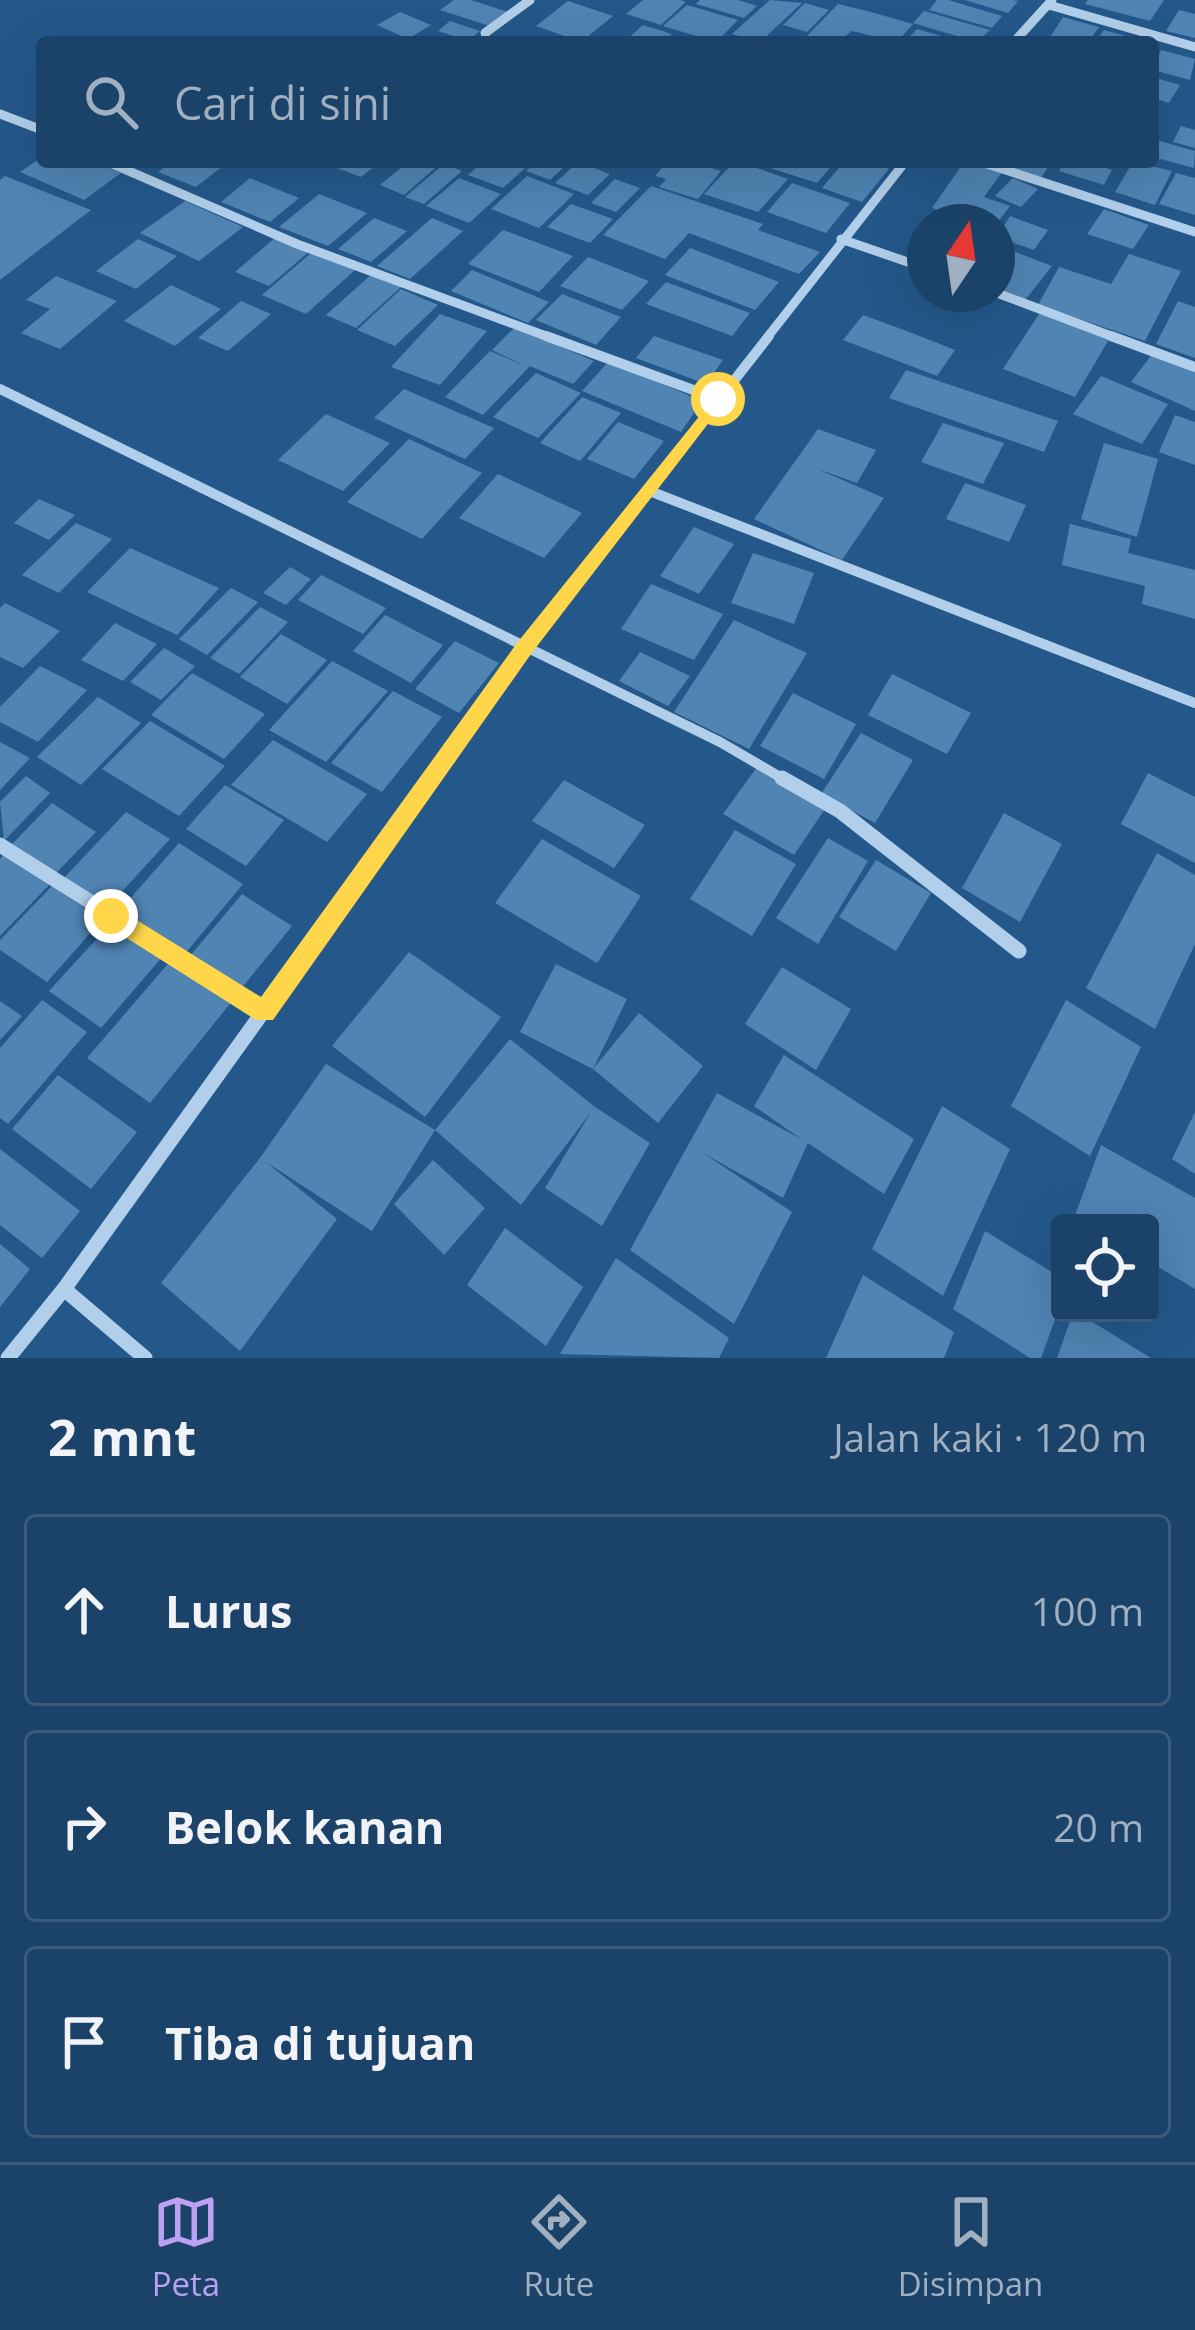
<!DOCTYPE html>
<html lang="id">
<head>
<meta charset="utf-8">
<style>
  :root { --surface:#1b4268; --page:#24496e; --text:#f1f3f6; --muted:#a0b0c0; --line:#395b7c; --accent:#bca0f2 }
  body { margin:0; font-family:"Open Sans",sans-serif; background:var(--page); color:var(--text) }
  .controls { position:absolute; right:36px; bottom:36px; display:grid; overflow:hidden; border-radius:12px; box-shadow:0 12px 48px #0002 }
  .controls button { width:108px; height:108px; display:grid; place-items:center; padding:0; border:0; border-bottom:3px solid var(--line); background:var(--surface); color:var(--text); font:60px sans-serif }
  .compass { position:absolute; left:907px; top:204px; width:108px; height:108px; border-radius:50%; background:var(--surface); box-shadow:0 12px 48px #0002; rotate:13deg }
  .stop { position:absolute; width:36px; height:36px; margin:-27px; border:9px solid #ffd54a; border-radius:50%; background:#fff }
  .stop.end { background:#ffd54a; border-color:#fff; box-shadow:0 3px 12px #0008 }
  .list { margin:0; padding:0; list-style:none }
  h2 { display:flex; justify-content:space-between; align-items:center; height:156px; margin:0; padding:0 48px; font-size:51px }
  h2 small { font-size:39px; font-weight:400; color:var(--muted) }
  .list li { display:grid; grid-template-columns:78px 1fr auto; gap:36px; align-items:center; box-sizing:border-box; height:192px; margin:0 24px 24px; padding:0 24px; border:3px solid var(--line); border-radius:12px }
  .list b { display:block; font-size:45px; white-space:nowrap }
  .list em { font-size:39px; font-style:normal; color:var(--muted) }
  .icon { flex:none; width:66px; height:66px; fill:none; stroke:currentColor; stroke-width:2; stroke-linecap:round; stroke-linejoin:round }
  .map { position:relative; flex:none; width:1195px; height:1358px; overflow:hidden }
  .search { position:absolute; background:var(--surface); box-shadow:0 12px 48px #0002; left:36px; right:36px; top:36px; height:132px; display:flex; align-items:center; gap:30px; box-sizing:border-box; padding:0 42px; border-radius:12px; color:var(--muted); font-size:45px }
  .sheet { height:804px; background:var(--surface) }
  nav { display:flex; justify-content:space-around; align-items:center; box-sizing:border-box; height:168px; border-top:3px solid var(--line); background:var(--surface); font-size:33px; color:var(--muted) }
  nav a { display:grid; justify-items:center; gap:6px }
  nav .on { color:var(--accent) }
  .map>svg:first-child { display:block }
  .building { fill:#5084b3 }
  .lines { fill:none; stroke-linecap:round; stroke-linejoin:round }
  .street-far2 { stroke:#b1cfea; stroke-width:9 }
  .street-far1 { stroke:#b1cfea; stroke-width:10 }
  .street { stroke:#b1cfea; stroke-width:15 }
  .route { fill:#ffd54a }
</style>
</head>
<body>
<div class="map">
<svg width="1195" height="1358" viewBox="0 0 1195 1358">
  <rect width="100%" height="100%" fill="#24588a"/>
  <g class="building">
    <path d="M 454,0 L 471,0 L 508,12 L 490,26 L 440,10 Z"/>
    <path d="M 643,0 L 680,0 L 686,2 L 661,25 L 626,14 Z"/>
    <path d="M 700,0 L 738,0 L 757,6 L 744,18 L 696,4 Z"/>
    <path d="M 770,0 L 802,3 L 760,42 L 732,34 Z"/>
    <path d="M 937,0 L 948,0 L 1002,16 L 992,28 L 929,10 Z"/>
    <path d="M 965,0 L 1013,0 L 1018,1 L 1008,13 Z"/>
    <path d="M 1088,0 L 1164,0 L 1150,21 L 1085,4 Z"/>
    <path d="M 568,1 L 613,16 L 581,42 L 536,26 Z"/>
    <path d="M 805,3 L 829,10 L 807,32 L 783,25 Z"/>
    <path d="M 838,4 L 871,12 L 913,24 L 897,42 L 852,31 L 837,42 L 801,42 Z"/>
    <path d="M 687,5 L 738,20 L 716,42 L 663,26 Z"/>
    <path d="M 1179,10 L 1195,14 L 1195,38 L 1166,31 Z"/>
    <path d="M 924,11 L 990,30 L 977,42 L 913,23 Z"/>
    <path d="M 400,12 L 431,25 L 408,39 L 377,25 Z"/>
    <path d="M 1063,17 L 1099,27 L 1088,42 L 1047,42 Z"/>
    <path d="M 450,21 L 480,31 L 468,41 L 438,31 Z"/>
    <path d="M 643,25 L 672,34 L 663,42 L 624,42 Z"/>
    <path d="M 917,29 L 959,41 L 959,42 L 905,42 Z"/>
    <path d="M 1104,30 L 1144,41 L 1144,42 L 1095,42 Z"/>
    <path d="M 1161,50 L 1195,59 L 1190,80 L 1153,70 Z"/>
    <path d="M 1153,77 L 1180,85 L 1169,103 L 1153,98 Z"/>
    <path d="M 1181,126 L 1195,130 L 1195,148 L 1173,142 Z"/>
    <path d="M 1153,139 L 1195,151 L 1194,168 L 1153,157 Z"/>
    <path d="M 42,157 L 42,162 L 94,162 L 121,173 L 84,200 L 20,172 Z"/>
    <path d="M 171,162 L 228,162 L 196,187 L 158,172 Z"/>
    <path d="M 321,162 L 380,162 L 361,177 Z"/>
    <path d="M 408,162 L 442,162 L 404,195 L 380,185 Z"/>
    <path d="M 483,162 L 532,162 L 503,188 L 468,175 Z"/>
    <path d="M 536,162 L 569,162 L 550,180 L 526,171 Z"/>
    <path d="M 578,162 L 610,174 L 588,195 L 555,183 Z"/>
    <path d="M 667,162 L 691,162 L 721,171 L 698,199 L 659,187 L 666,179 L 655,176 Z"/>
    <path d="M 734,162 L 740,162 L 788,179 L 758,212 L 704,194 Z"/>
    <path d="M 771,162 L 835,162 L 817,183 L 767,167 Z"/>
    <path d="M 844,162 L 868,162 L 889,169 L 862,202 L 822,188 Z"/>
    <path d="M 964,162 L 1003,171 L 984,197 L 1010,206 L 998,222 L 972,222 L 932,208 Z"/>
    <path d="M 1010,162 L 1051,162 L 1041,178 L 1006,167 Z"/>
    <path d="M 1065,162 L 1087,162 L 1112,170 L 1104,185 L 1059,171 Z"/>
    <path d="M 1133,162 L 1172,171 L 1155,205 L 1115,192 Z"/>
    <path d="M 444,164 L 462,171 L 424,204 L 405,197 Z"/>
    <path d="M 1176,173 L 1195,178 L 1195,215 L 1159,204 Z"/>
    <path d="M 5,176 L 91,210 L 0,280 L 0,180 Z"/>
    <path d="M 527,176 L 574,194 L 539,228 L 491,209 Z"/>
    <path d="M 250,178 L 299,198 L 270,222 L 221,202 Z"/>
    <path d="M 459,178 L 501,194 L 469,223 L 426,206 Z"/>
    <path d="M 1013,178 L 1038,189 L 1021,207 L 995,196 Z"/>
    <path d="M 615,179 L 640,188 L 616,212 L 591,203 Z"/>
    <path d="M 792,183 L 850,203 L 826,233 L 767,212 Z"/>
    <path d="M 651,186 L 763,224 L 758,230 L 820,252 L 799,274 L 689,233 L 665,259 L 603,235 Z"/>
    <path d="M 319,194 L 367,213 L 328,246 L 279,227 Z"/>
    <path d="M 185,201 L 243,227 L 199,261 L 140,233 Z"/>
    <path d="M 571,204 L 613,219 L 590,243 L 547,227 Z"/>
    <path d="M 1104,209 L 1149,225 L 1133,249 L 1087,234 Z"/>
    <path d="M 1010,216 L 1048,230 L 1034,250 L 997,237 Z"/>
    <path d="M 374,218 L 407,231 L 371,262 L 338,249 Z"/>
    <path d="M 432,218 L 463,231 L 410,279 L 377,266 Z"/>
    <path d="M 503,230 L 573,256 L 539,292 L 468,264 Z"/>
    <path d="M 276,237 L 310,251 L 269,286 L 235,272 Z"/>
    <path d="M 138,239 L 177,256 L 136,289 L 96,271 Z"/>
    <path d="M 997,245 L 1052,266 L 1026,299 L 997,288 Z"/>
    <path d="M 690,248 L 779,282 L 755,310 L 665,275 Z"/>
    <path d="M 311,253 L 355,270 L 306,314 L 262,295 Z"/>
    <path d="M 1129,254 L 1181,271 L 1145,341 L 1038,305 L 1059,267 L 1111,284 Z"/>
    <path d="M 588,257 L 649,281 L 622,310 L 560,286 Z"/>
    <path d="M 472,270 L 549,302 L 528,323 L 451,291 Z"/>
    <path d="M 373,273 L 403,285 L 356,328 L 326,315 Z"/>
    <path d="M 56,276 L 117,301 L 60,349 L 21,333 L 50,309 L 26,300 Z"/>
    <path d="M 666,282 L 750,313 L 732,336 L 646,304 Z"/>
    <path d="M 171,285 L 221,309 L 175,346 L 124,321 Z"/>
    <path d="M 401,289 L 438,305 L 395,346 L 357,330 Z"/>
    <path d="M 562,294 L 621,317 L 596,345 L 536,320 Z"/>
    <path d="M 241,301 L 271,314 L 228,351 L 198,338 Z"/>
    <path d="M 1178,301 L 1195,307 L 1195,358 L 1156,344 Z"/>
    <path d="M 1041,311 L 1111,336 L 1075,397 L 1003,369 Z"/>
    <path d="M 440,314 L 487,331 L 440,385 L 391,367 Z"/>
    <path d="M 863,315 L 912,333 L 955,350 L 937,376 L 843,340 Z"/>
    <path d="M 515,327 L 594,361 L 573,384 L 530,366 L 483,415 L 445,397 L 490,351 L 525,366 L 492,350 Z"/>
    <path d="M 654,336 L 723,360 L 706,384 L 636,358 Z"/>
    <path d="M 1153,353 L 1195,372 L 1195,411 L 1131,382 Z"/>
    <path d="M 609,361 L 702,401 L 681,432 L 582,391 Z"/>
    <path d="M 906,370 L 1058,421 L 1044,452 L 889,398 Z"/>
    <path d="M 536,373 L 581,393 L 538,438 L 493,417 Z"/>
    <path d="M 1101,376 L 1168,404 L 1142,444 L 1073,414 Z"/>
    <path d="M 404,389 L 494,428 L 465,459 L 374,418 Z"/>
    <path d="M 582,397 L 621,413 L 580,461 L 540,443 Z"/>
    <path d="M 326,414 L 390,443 L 343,491 L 278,460 Z"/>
    <path d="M 1175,415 L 1195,422 L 1195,465 L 1159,452 Z"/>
    <path d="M 618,422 L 664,441 L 634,479 L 587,459 Z"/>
    <path d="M 943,423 L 1004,443 L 983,484 L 921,462 Z"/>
    <path d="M 818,429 L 876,450 L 857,483 L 815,468 L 884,498 L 842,560 L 754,519 Z"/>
    <path d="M 409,439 L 482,473 L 422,539 L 347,502 Z"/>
    <path d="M 1104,443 L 1158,459 L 1137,537 L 1081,519 Z"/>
    <path d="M 498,474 L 582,513 L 544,558 L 459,518 Z"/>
    <path d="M 965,483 L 1026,505 L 1009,542 L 946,519 Z"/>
    <path d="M 39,499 L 75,515 L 49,540 L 14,523 Z"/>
    <path d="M 76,523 L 112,539 L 59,593 L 22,575 Z"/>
    <path d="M 1070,524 L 1131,539 L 1128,553 L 1195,570 L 1195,619 L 1142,604 L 1145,586 L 1062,565 Z"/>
    <path d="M 694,527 L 734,544 L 699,594 L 660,576 Z"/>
    <path d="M 130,548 L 219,588 L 177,635 L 87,592 Z"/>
    <path d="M 753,553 L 814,573 L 794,624 L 731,603 Z"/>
    <path d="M 290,567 L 311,579 L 286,605 L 263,593 Z"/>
    <path d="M 321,575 L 386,608 L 363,634 L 298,600 Z"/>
    <path d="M 651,584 L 723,614 L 694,660 L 621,629 Z"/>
    <path d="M 231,588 L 258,602 L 207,655 L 179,639 Z"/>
    <path d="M 5,603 L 60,631 L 23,668 L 0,657 L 0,608 Z"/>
    <path d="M 260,607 L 288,622 L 239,674 L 210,658 Z"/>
    <path d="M 385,615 L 443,645 L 411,683 L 353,651 Z"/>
    <path d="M 734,620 L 807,653 L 749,749 L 674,712 Z"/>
    <path d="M 115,623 L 157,644 L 123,681 L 81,660 Z"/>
    <path d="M 281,634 L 327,660 L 287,704 L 240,677 Z"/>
    <path d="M 455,641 L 499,663 L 459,713 L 415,689 Z"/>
    <path d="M 164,648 L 195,666 L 161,700 L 130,682 Z"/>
    <path d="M 640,652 L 690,676 L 668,706 L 619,681 Z"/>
    <path d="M 332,661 L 388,691 L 326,762 L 269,730 Z"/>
    <path d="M 40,666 L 87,690 L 38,742 L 0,722 L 0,707 Z"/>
    <path d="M 192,673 L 265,714 L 224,759 L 151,715 Z"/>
    <path d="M 892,674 L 971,713 L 947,754 L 868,715 Z"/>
    <path d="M 393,691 L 442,717 L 382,792 L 331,763 Z"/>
    <path d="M 793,693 L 856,724 L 824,779 L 760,746 Z"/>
    <path d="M 98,697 L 141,723 L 81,785 L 37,757 Z"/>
    <path d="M 150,721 L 225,766 L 179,816 L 102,769 Z"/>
    <path d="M 861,733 L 913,760 L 875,823 L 821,794 Z"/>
    <path d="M 273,740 L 367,794 L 327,842 L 231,785 Z"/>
    <path d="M 0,742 L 30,758 L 0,790 Z"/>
    <path d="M 757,767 L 827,806 L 794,855 L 723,814 Z"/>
    <path d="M 1148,773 L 1195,797 L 1195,863 L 1121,824 Z"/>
    <path d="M 26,776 L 50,793 L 4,841 L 0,802 Z"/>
    <path d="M 564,780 L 645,825 L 614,868 L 532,821 Z"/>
    <path d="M 225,785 L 284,820 L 246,866 L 186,829 Z"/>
    <path d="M 52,803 L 96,832 L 56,873 L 12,844 Z"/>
    <path d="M 126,812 L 170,839 L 107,908 L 63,879 Z"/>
    <path d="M 1004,813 L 1062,844 L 1020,922 L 962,888 Z"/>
    <path d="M 735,830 L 796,864 L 752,936 L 690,899 Z"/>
    <path d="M 828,838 L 868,861 L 818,944 L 776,918 Z"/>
    <path d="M 542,839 L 641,896 L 597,963 L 495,903 Z"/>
    <path d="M 179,843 L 243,884 L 184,955 L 119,911 Z"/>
    <path d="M 1157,853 L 1195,875 L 1195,944 L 1155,1029 L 1086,988 Z"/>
    <path d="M 4,854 L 50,884 L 0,936 L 0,859 Z"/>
    <path d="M 876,860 L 931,893 L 896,951 L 839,917 Z"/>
    <path d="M 52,886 L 102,920 L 47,982 L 0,950 L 0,940 Z"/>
    <path d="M 242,894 L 292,926 L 240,990 L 190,956 Z"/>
    <path d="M 113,921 L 164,955 L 101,1028 L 49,991 Z"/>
    <path d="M 409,952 L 501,1017 L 425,1117 L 332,1046 Z"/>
    <path d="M 172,959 L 233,1000 L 150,1103 L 87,1058 Z"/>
    <path d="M 556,964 L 627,999 L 593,1069 L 639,1013 L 703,1066 L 658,1123 L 593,1069 L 520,1032 Z"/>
    <path d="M 782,967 L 851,1009 L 816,1070 L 745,1024 Z"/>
    <path d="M 42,1000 L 87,1032 L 8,1124 L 0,1118 L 0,1048 Z"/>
    <path d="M 1066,1000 L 1141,1047 L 1090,1156 L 1011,1106 Z"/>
    <path d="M 0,1001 L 22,1016 L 0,1040 Z"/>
    <path d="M 510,1039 L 595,1107 L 650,1143 L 602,1226 L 545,1188 L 591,1112 L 521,1205 L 435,1130 Z"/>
    <path d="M 784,1055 L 914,1139 L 884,1194 L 808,1143 L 783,1198 L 703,1153 L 792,1212 L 734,1324 L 630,1250 L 717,1093 L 801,1139 L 754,1106 Z"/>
    <path d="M 326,1064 L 435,1130 L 372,1231 L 266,1162 L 337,1219 L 240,1351 L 161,1283 L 260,1158 Z"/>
    <path d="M 58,1075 L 137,1132 L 91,1189 L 12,1129 Z"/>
    <path d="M 942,1106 L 1010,1149 L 943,1296 L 872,1249 Z"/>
    <path d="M 1195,1112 L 1195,1174 L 1172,1159 Z"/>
    <path d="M 1101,1145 L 1195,1198 L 1195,1289 L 1150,1262 L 1150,1223 L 1082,1223 L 1074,1218 Z"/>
    <path d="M 0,1149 L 80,1211 L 42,1258 L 0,1225 Z"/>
    <path d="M 433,1160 L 485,1208 L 444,1255 L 394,1204 Z"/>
    <path d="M 505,1228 L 583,1287 L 546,1346 L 467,1285 Z"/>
    <path d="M 985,1231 L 1060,1277 L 1060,1306 L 1041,1358 L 1030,1358 L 953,1309 Z"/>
    <path d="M 0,1244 L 30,1269 L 0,1307 Z"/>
    <path d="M 616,1258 L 729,1338 L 719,1358 L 560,1354 Z"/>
    <path d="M 863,1275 L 954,1332 L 944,1358 L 826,1358 Z"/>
    <path d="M 1073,1313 L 1078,1313 L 1151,1358 L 1057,1358 Z"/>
  </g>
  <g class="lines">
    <g class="street-far2">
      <path d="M 1049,5 L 1195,47"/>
      <path d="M 485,33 L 530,0"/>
      <path d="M 1014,42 L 1052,0"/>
      <path d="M 0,114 L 42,130"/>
      <path d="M 108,162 L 297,244 L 554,339"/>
      <path d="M 981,162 L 1195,232"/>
      <path d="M 841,239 L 925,268"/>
      <path d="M 997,293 L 1119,339"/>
      <path d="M 766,339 L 905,162"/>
    </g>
    <g class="street-far1">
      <path d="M 546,336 L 718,399"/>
      <path d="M 1111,336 L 1195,367"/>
      <path d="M 0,389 L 720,742 L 787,781"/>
      <path d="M 647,490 L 1195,703"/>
      <path d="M 429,781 L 524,648 L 769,336"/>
    </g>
    <g class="street">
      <path d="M 782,778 L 840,811 L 1019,951"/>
      <path d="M 0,845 L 265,1012"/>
      <path d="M 64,1289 L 145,1358"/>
      <path d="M 8,1358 L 64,1289 L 431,778"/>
    </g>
  </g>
  <path class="route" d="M 718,393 L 726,399 L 724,403 L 531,654 L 273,1020 L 256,1020 L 103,923 L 103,909 L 119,909 L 261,997 L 517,643 Z"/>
</svg>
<div class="controls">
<button><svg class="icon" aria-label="locate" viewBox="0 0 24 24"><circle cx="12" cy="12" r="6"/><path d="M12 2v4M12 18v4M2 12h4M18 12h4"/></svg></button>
</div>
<svg class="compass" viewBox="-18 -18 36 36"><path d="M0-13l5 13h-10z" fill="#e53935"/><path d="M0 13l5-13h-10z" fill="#a0b0c0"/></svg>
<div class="stop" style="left:718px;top:399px"></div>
<div class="stop end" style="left:111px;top:916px"></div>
<div class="search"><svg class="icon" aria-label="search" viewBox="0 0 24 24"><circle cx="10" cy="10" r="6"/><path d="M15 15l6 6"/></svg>Cari di sini</div>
</div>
<section class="sheet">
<h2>2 mnt<small>Jalan kaki · 120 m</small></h2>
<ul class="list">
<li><svg class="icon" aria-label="ahead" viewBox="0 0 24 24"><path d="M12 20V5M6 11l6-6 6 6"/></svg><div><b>Lurus</b></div><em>100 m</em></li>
<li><svg class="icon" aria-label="right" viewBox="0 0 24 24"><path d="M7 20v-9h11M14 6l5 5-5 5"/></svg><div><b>Belok kanan</b></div><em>20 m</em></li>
<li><svg class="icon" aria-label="arrive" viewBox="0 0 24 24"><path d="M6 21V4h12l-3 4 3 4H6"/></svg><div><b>Tiba di tujuan</b></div></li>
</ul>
</section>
<nav>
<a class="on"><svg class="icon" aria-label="map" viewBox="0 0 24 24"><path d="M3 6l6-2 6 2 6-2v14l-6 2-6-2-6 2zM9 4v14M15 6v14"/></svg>Peta</a>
<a><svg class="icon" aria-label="directions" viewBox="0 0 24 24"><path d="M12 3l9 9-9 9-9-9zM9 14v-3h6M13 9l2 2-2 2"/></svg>Rute</a>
<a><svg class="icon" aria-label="saved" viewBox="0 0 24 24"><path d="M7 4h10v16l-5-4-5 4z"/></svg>Disimpan</a>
</nav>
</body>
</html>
